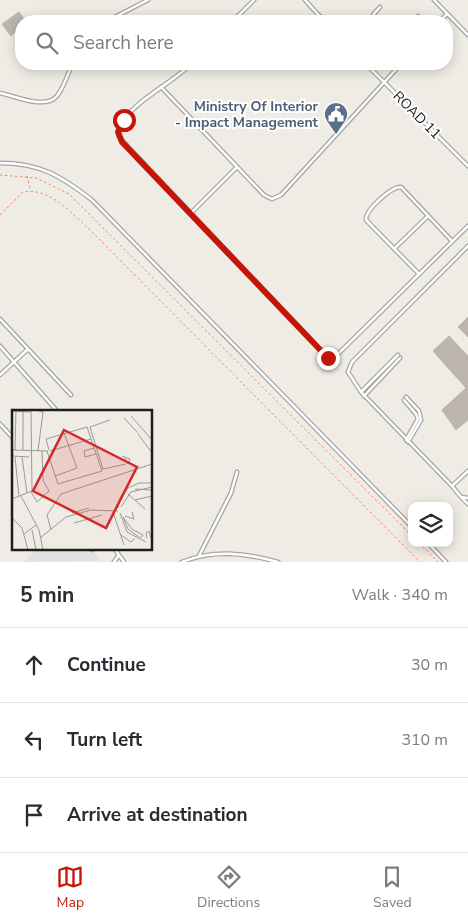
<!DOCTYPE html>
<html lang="en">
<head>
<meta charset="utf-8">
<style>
  :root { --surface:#fff; --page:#f7f7f7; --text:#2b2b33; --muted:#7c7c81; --line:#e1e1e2; --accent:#c51508 }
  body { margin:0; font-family:"Nunito Sans",sans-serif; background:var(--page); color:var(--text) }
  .controls { position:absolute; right:15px; bottom:15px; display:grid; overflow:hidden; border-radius:10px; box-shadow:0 2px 12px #0003 }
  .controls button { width:45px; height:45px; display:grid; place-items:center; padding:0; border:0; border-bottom:1px solid var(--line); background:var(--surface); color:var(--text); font:25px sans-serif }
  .stop { position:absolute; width:15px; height:15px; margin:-11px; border:4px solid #c51508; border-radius:50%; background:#fff }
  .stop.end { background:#c51508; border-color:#fff; box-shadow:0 1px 5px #0008 }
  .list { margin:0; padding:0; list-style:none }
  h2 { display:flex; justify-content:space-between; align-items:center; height:65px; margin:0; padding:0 20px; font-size:21px }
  h2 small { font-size:16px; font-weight:400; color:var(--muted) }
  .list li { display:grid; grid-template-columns:32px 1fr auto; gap:15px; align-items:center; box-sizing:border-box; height:75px; padding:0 20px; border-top:1px solid var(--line) }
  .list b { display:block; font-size:19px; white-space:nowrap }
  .list em { font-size:16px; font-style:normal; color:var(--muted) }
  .icon { flex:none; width:28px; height:28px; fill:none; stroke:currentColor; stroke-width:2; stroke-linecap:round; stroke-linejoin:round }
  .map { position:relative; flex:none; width:468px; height:562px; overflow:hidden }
  .search { position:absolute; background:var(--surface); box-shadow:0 2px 12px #0003; left:15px; right:15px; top:15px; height:55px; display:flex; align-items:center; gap:12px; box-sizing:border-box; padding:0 18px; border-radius:20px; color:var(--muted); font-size:19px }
  .sheet { height:290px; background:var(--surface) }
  nav { display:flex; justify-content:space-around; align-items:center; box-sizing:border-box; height:70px; border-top:1px solid var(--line); background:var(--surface); font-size:14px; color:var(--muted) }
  nav a { display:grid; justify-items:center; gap:2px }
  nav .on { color:var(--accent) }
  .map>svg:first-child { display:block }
  .parking { fill:#e2e2e2 }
  .building { fill:#bbb5ae; stroke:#c0b4a8 }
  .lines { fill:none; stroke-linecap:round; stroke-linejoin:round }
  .service-casing { stroke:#a5a5a5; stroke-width:5 }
  .path { stroke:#f48770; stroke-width:1; stroke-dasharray:2.5 2.5; stroke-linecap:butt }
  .service { stroke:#fff; stroke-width:2.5 }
  .route { stroke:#c51508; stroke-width:6 }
  .labels { text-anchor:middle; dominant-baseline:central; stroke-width:4; stroke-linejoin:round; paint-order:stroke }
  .service-label { font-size:14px; font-weight:bold; fill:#4e5e75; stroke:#fff; text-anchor:end }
  .street-label { font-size:14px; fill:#1e1e1e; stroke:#fff }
  .inset-road { fill:none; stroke:#9b9a95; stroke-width:1 }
  .view { fill:#d62828; fill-opacity:0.15; stroke:#d62828; stroke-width:2.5 }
  .inset-edge { fill:none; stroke:#1e1e1e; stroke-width:2.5 }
</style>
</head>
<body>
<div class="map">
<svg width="468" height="562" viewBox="0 0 468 562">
  <rect width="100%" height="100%" fill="#efece5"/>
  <path class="parking" d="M 38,548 L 92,548 L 100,561 L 23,562 Z"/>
  <g class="building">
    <path d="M 19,12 L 26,21 L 21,21 L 21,27 L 11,36 L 2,24 Z"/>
    <path d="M 468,317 L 468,337 L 458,327 Z"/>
    <path d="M 449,336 L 468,356 L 468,420 L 456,430 L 442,410 L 466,388 L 433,351 Z"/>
  </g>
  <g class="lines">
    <g class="service-casing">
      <g id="service">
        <path d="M 305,0 L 324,21"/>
        <path d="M 434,0 L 468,35"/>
        <path d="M 107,21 L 148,0"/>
        <path d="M 233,21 L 254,0"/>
        <path d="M 376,21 L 373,15 L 380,7"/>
        <path d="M 412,21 L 418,16 L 425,21"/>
        <path d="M 440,21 L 447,14"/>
        <path d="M 191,64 C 169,86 135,99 119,127 L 119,137 L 328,358 L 335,357 L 468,226"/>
        <path d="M 366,64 L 468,166"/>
        <path d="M 161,87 L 264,195 L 272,199 L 281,195 L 401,64"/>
        <path d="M 0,93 C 15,96 45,110 57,96 C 64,87 68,74 72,64"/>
        <path d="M 0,163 C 40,163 61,176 92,200 L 412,527"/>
        <path d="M 191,213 L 237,167"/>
        <path d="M 395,248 L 428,216"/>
        <path d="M 419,274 L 366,220 C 365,210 391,187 401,187 L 452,241"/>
        <path d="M 0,319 L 71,395"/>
        <path d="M 0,346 L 57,411"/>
        <path d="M 0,375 L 28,349"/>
        <path d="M 361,392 L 398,355"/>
        <path d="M 364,396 L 400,358"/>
        <path d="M 406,397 L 419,411 L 421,420 L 408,442"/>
        <path d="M 404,400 L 416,414 L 418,419 L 406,440"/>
        <path d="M 0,424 L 14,439"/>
        <path d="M 468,471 L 452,486 L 461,497 L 468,498"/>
        <path d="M 452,486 L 361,392 L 348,372 L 352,362 L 468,246"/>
        <path d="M 462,498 L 468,504"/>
        <path d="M 428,543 L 446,562"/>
        <path d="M 114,548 L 124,562"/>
        <path d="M 92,550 L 96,548"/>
        <path d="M 199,556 L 231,493 L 237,472"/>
        <path d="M 114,562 L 119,555"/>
        <path d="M 182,562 C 214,549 245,553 278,562"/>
      </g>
    </g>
    <g class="path">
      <path d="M 0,175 L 36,178 L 69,194 L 412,536"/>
      <path d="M 27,176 L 30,189"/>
      <path d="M 0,215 L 23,192 C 50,187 72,214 90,230 L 420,562"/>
      <path d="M 419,543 L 438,562"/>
    </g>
    <use href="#service" class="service"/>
  </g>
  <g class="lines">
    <path class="route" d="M 124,120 L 118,132 L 122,142 L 328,358"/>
  </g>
  <defs>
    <g id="civic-pin" transform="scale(1.25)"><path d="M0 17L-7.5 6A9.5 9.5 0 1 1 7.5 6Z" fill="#5c6f8a" stroke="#fff"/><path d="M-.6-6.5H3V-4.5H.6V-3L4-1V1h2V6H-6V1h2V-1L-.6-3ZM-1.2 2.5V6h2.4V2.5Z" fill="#fff"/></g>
  </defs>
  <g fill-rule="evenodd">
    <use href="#civic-pin" x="336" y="114"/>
  </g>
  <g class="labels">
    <g class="service-label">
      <text x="318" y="106">Ministry Of Interior<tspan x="318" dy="16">- Impact Management</tspan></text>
    </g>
    <g class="street-label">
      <text transform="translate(417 115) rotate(45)">ROAD 11</text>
    </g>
  </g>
  <g transform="translate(12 410)">
    <rect width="140" height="140" fill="#efece5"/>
    <path class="inset-road" d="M 24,0 L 31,2 L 26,41M 0,1 L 18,2M 119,6 L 140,30M 112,8 L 126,23M 98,10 L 78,17 L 91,59 L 114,54M 126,24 L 140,43M 82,38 L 72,41 L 73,47 L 84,44M 0,40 L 36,41M 3,40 L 4,0M 11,40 L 11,0M 35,41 L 46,74 L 90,61 L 75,17 L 34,29 L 37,40M 38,41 L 79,29M 0,46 L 17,47M 110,46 L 118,49 L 116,54 L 113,48M 3,47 L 7,86M 10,47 L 15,83M 43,66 L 65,58 L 52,23M 123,79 L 140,80M 19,82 L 25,92 L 37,81 L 31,70 L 30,41M 116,84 L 133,99M 9,86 L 27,120 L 31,140M 0,89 L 20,81 L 19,0M 123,90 L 140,86M 109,97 L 119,82 L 140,77M 106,98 L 108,88 L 116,78 L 127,73 L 140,73M 101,102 L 112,135M 60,103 L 77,98M 108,103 L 115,122 L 134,132M 113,106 L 122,109 L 120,102M 0,108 L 10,118 L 16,140M 62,113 L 90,105M 20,120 L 24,140M 39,120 L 35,105 L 49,84 L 140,54M 12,124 L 24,115M 109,125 L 119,132 L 123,128M 28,128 L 54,107 L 79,100 L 106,101M 135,128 L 134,123 L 137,121 L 139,128M 127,129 L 131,125 L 120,119 L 111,107 L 116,119 L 127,127"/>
    <path class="view" d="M 52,20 L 125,57 L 94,118 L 21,81 Z"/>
    <rect width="140" height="140" class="inset-edge"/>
  </g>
</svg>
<div class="controls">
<button><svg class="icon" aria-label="layers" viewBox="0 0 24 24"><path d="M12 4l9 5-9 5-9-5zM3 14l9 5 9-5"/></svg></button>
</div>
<div class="stop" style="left:124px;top:120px"></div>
<div class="stop end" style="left:328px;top:358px"></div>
<div class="search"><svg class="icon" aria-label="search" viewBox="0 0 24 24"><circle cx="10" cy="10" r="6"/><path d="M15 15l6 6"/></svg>Search here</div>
</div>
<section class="sheet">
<h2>5 min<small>Walk · 340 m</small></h2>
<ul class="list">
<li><svg class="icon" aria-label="ahead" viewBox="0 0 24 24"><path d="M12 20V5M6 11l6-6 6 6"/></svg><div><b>Continue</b></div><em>30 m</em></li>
<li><svg class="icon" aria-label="left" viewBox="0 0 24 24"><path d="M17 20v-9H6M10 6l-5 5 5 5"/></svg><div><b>Turn left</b></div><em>310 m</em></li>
<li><svg class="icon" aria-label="arrive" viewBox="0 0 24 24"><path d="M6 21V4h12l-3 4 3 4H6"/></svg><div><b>Arrive at destination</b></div></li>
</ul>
</section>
<nav>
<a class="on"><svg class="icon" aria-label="map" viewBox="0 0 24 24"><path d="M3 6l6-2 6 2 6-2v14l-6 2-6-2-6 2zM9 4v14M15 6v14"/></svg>Map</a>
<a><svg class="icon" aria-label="directions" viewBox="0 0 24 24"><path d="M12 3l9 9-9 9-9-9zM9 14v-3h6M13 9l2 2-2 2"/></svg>Directions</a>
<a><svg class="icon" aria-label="saved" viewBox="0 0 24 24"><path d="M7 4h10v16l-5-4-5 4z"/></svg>Saved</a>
</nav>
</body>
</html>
